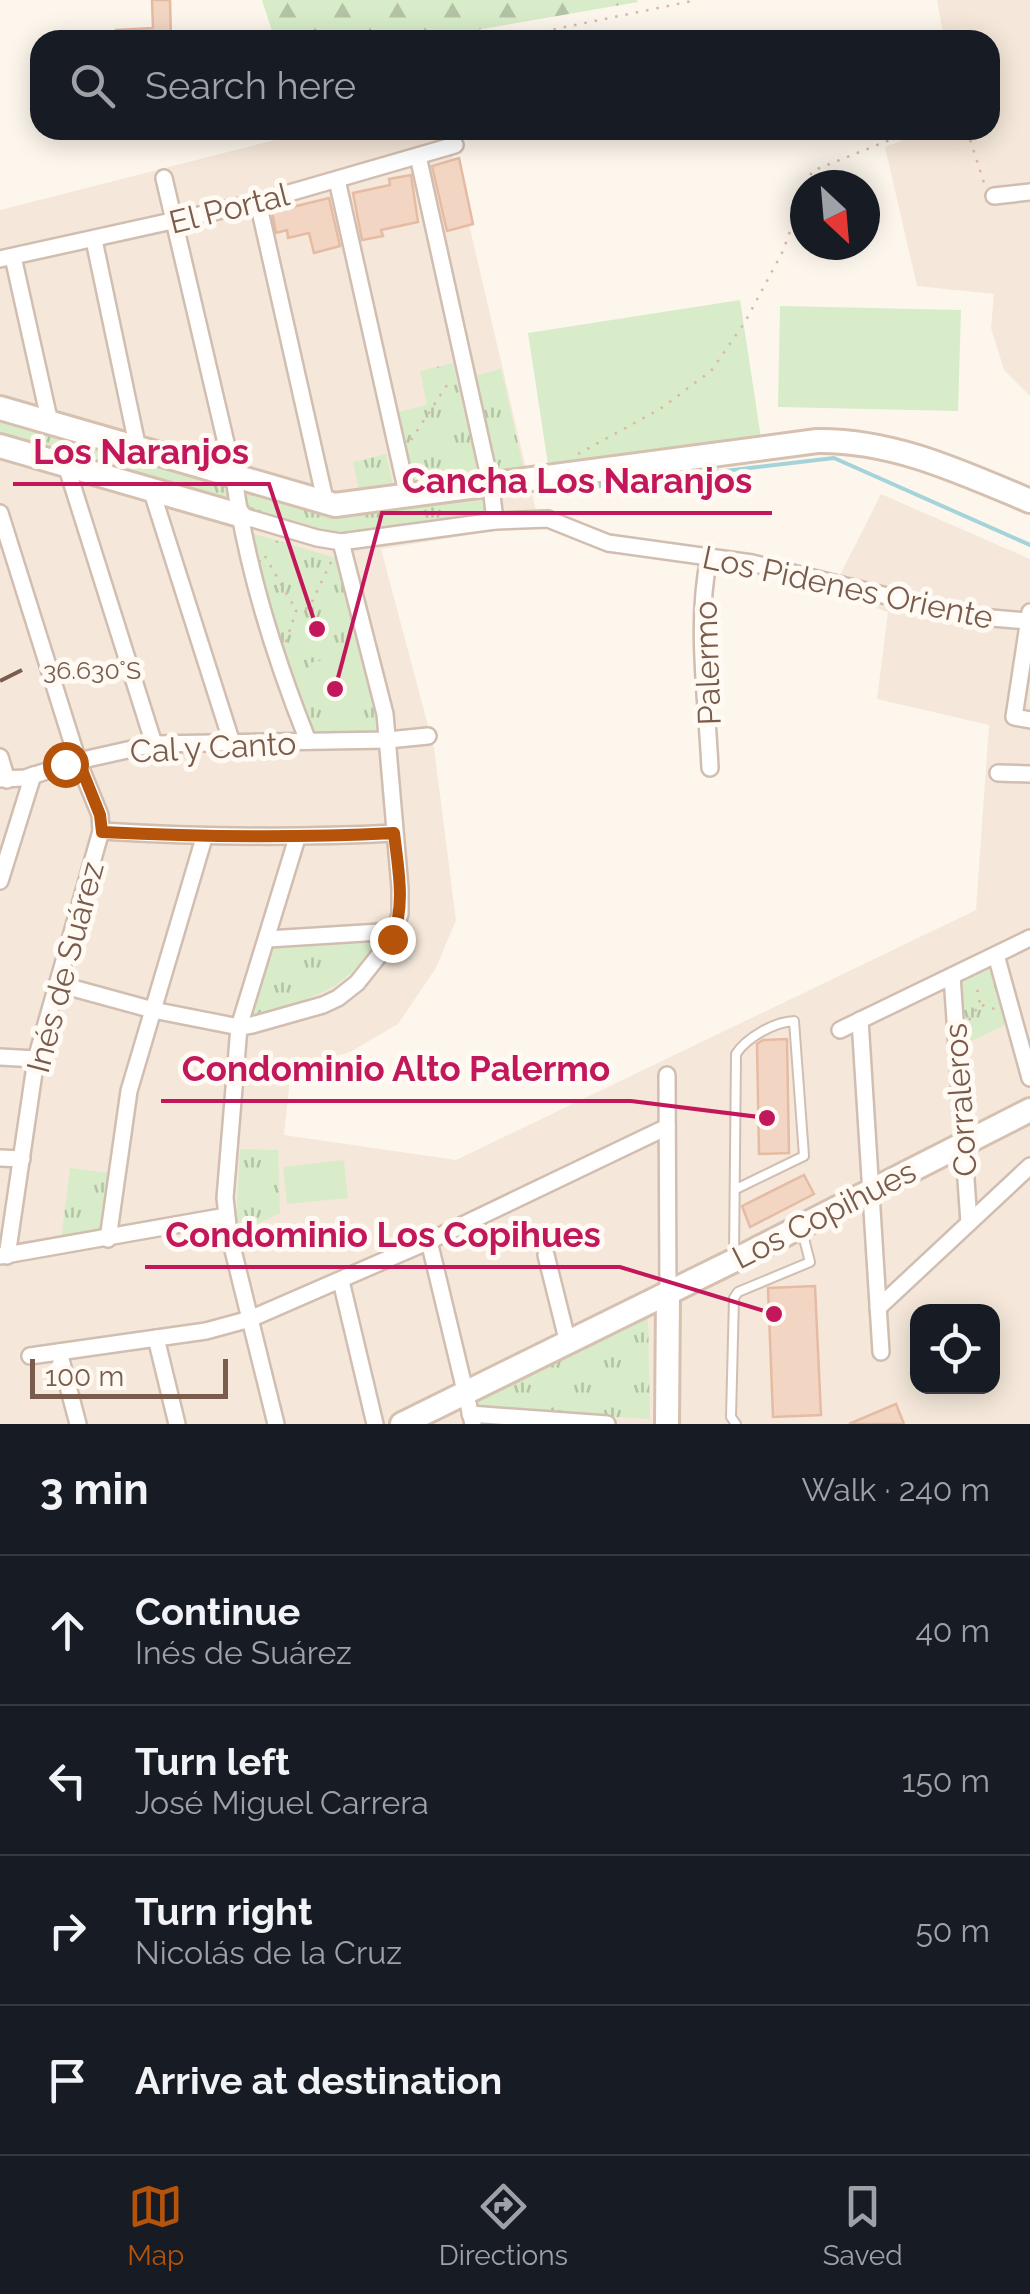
<!DOCTYPE html>
<html lang="en">
<head>
<meta charset="utf-8">
<style>
  :root { --surface:#171b24; --page:#20242c; --text:#f1f3f6; --muted:#9ea1a6; --line:#363941; --accent:#b45309 }
  body { margin:0; font-family:Raleway,sans-serif; background:var(--page); color:var(--text) }
  .controls { position:absolute; right:30px; bottom:30px; display:grid; overflow:hidden; border-radius:20px; box-shadow:0 5px 25px #0003 }
  .controls button { width:90px; height:90px; display:grid; place-items:center; padding:0; border:0; border-bottom:2px solid var(--line); background:var(--surface); color:var(--text); font:50px sans-serif }
  .compass { position:absolute; left:790px; top:170px; width:90px; height:90px; border-radius:50%; background:var(--surface); box-shadow:0 5px 25px #0003; rotate:154deg }
  .scale { position:absolute; left:30px; bottom:25px; width:198px; box-sizing:border-box; padding-left:10px; border:5px solid #7a5c4d; border-top:0; font-size:28px; line-height:35px; white-space:nowrap; color:#7a5c4d; -webkit-text-stroke:8px #fffaf3; paint-order:stroke }
  .stop { position:absolute; width:30px; height:30px; margin:-22px; border:8px solid #b45309; border-radius:50%; background:#fff }
  .stop.end { background:#b45309; border-color:#fff; box-shadow:0 2px 10px #0008 }
  .list { margin:0; padding:0; list-style:none }
  h2 { display:flex; justify-content:space-between; align-items:center; height:130px; margin:0; padding:0 40px; font-size:42px }
  h2 small { font-size:32px; font-weight:400; color:var(--muted) }
  .list li { display:grid; grid-template-columns:65px 1fr auto; gap:30px; align-items:center; box-sizing:border-box; height:150px; padding:0 40px; border-top:2px solid var(--line) }
  .list b { display:block; font-size:38px; white-space:nowrap }
  .list p { margin:0; font-size:32px; white-space:nowrap; color:var(--muted) }
  .list em { font-size:32px; font-style:normal; color:var(--muted) }
  .icon { flex:none; width:55px; height:55px; fill:none; stroke:currentColor; stroke-width:2; stroke-linecap:round; stroke-linejoin:round }
  .map { position:relative; flex:none; width:1030px; height:1424px; overflow:hidden }
  .search { position:absolute; background:var(--surface); box-shadow:0 5px 25px #0003; left:30px; right:30px; top:30px; height:110px; display:flex; align-items:center; gap:25px; box-sizing:border-box; padding:0 35px; border-radius:30px; color:var(--muted); font-size:38px }
  .sheet { height:730px; background:var(--surface) }
  nav { display:flex; justify-content:space-around; align-items:center; box-sizing:border-box; height:140px; border-top:2px solid var(--line); background:var(--surface); font-size:28px; color:var(--muted) }
  nav a { display:grid; justify-items:center; gap:5px }
  nav .on { color:var(--accent) }
  .map>svg:first-child { display:block }
  .residential { fill:#f5e8da; fill-rule:evenodd }
  .grass { fill:url(#grass-tufts) }
  .forest { fill:url(#forest-firs) }
  .pitch { fill:#d8ecc9 }
  .lines { fill:none; stroke-linecap:round; stroke-linejoin:round }
  .stream { stroke:#a5d3da; stroke-width:4 }
  .building { fill:#f3d5c3; stroke:#e6bba3; stroke-width:2.5 }
  .lane-casing { stroke:#d1beb0; stroke-width:12 }
  .street-casing { stroke:#d1beb0; stroke-width:20 }
  .secondary-casing { stroke:#d6c0b0; stroke-width:28 }
  .path { stroke:#d9b8a5; stroke-width:2.5; stroke-dasharray:2.5 8; stroke-linecap:butt }
  .lane { stroke:#fff; stroke-width:8 }
  .street { stroke:#fff; stroke-width:15 }
  .secondary { stroke:#fff; stroke-width:22 }
  .route { stroke:#b45309; stroke-width:12 }
  .ticks { fill:none; stroke:#7a5c4d; stroke-width:4 }
  .labels { text-anchor:middle; dominant-baseline:central; stroke-width:10; stroke-linejoin:round; paint-order:stroke }
  .street-label { font-size:32px; fill:#7a5c4d; stroke:#fffaf3 }
  .ticks-label { font-size:25px; text-anchor:middle; fill:#7a5c4d; stroke:#fffaf3; stroke-width:10; stroke-linejoin:round; paint-order:stroke }
  .leader { fill:none; stroke:#c2185b; stroke-width:4 }
  .callout-dot { fill:#c2185b; stroke:#fffaf3; stroke-width:4 }
  .callout-label { font-size:35px; text-anchor:middle; font-weight:bold; fill:#c2185b; stroke:#fffaf3; stroke-width:10; stroke-linejoin:round; paint-order:stroke }
</style>
</head>
<body>
<div class="map">
<svg width="1030" height="1424" viewBox="0 0 1030 1424">
  <defs>
    <pattern id="grass-tufts" width="24" height="20" patternUnits="userSpaceOnUse" patternTransform="scale(2.5)"><rect width="24" height="20" fill="#d8ecc9"/><path d="M3 7l-1-3M5 7V3M7 7l1-3M15 17l-1-3M17 17v-4M19 17l1-3" fill="none" stroke="#b4c2a5"/></pattern>
    <pattern id="forest-firs" width="22" height="20" patternUnits="userSpaceOnUse" patternTransform="scale(2.5)"><rect width="22" height="20" fill="#d8ecc9"/><path d="M5 1l3.5 6h-7zM16 11l3.5 6h-7z" fill="#b4c2a5"/></pattern>
  </defs>
  <rect width="100%" height="100%" fill="#fdf6ec"/>
  <g class="residential">
    <path d="M 937,0 L 1030,0 L 1030,396 L 1004,370 L 991,328 L 994,294 L 917,286 L 885,147 L 931,130 L 990,130 L 990,40 L 944,40 Z"/>
    <path d="M 314,130 L 447,130 L 539,524 L 381,549 L 434,748 L 456,920 L 436,968 L 398,1024 L 350,1052 L 291,1069 L 284,1135 L 456,1160 L 976,910 L 989,725 L 877,699 L 888,612 L 831,593 L 881,494 L 1030,559 L 1030,1424 L 0,1424 L 0,210 ZM 918,1312 L 992,1312 L 992,1386 L 918,1386 Z"/>
  </g>
  <g class="grass">
    <path d="M 453,363 L 480,480 L 411,489 L 394,413 L 427,405 L 420,371 Z"/>
    <path d="M 501,369 L 525,474 L 492,479 L 470,377 Z"/>
    <path d="M 0,419 L 225,486 L 230,506 L 0,438 Z"/>
    <path d="M 386,454 L 394,490 L 360,495 L 353,462 Z"/>
    <path d="M 242,490 L 321,512 L 481,493 L 486,512 L 323,536 L 247,510 Z"/>
    <path d="M 248,532 L 336,558 L 374,700 L 376,734 L 310,733 Z"/>
    <path d="M 382,938 C 335,998 317,996 247,1016 L 268,949 Z"/>
    <path d="M 991,965 L 1007,1024 L 963,1045 L 959,980 Z"/>
    <path d="M 240,1149 L 278,1150 L 280,1213 L 239,1233 L 236,1222 Z"/>
    <path d="M 70,1168 L 111,1173 L 104,1231 L 61,1240 Z"/>
    <path d="M 648,1315 L 650,1419 L 477,1410 L 473,1403 Z"/>
  </g>
  <path class="forest" d="M 262,0 L 637,0 L 638,2 L 419,40 L 275,40 Z"/>
  <g class="pitch">
    <path d="M 740,300 L 761,438 L 549,471 L 528,333 Z"/>
    <path d="M 780,306 L 961,310 L 958,411 L 778,407 Z"/>
    <path d="M 346,655 L 359,714 L 324,723 L 310,663 Z"/>
    <path d="M 344,1160 L 348,1198 L 287,1204 L 283,1167 Z"/>
  </g>
  <g class="lines">
    <path class="stream" d="M 557,491 L 834,458 L 1030,545"/>
  </g>
  <g class="building">
    <path d="M 152,0 L 170,0 L 171,40 L 116,40 L 116,30 L 153,28 Z"/>
    <path d="M 459,158 L 473,224 L 447,231 L 432,166 Z"/>
    <path d="M 411,175 L 418,222 L 381,230 L 383,236 L 362,240 L 353,193 L 390,185 L 389,179 Z"/>
    <path d="M 329,198 L 340,246 L 314,253 L 309,233 L 288,238 L 287,230 L 276,233 L 272,212 Z"/>
    <path d="M 787,1039 L 789,1153 L 759,1154 L 757,1044 L 763,1040 Z"/>
    <path d="M 804,1175 L 814,1194 L 750,1227 L 742,1206 Z"/>
    <path d="M 815,1286 L 821,1415 L 773,1417 L 768,1288 Z"/>
    <path d="M 896,1404 L 904,1424 L 849,1424 Z"/>
  </g>
  <g class="lines">
    <g class="lane-casing">
      <g id="lane">
        <path d="M 734,1257 L 736,1054 C 746,1038 774,1022 794,1021 L 804,1156 L 736,1189"/>
        <path d="M 736,1424 L 731,1417 L 734,1298 L 738,1292 L 810,1262 L 802,1231"/>
      </g>
    </g>
    <g class="street-casing">
      <g id="street">
        <path d="M 418,156 L 491,486 L 495,521"/>
        <path d="M 164,178 L 234,477 C 246,567 274,656 308,741"/>
        <path d="M 337,180 L 408,497"/>
        <path d="M 994,196 L 1030,192"/>
        <path d="M 258,202 L 326,504"/>
        <path d="M 94,240 L 138,449"/>
        <path d="M 13,257 L 50,423"/>
        <path d="M 0,259 L 258,202 L 455,145"/>
        <path d="M 66,465 L 154,744"/>
        <path d="M 151,489 L 231,740"/>
        <path d="M 0,513 L 78,761 L 100,815 L 101,831 L 36,1059 L 7,1256"/>
        <path d="M 239,515 L 317,538 L 341,542 L 495,521 L 548,519 L 608,543 L 752,563 L 969,616 L 1027,621"/>
        <path d="M 709,558 C 695,625 707,700 710,768"/>
        <path d="M 1030,612 L 1014,717 L 1030,720"/>
        <path d="M 0,757 L 7,780"/>
        <path d="M 998,773 L 1030,774"/>
        <path d="M 0,779 L 25,778 L 78,761 L 154,744 L 388,740 L 428,736"/>
        <path d="M 101,831 C 200,837 296,838 394,833"/>
        <path d="M 0,881 L 33,775"/>
        <path d="M 268,939 L 396,931"/>
        <path d="M 996,955 L 1030,1078"/>
        <path d="M 952,976 L 969,1223"/>
        <path d="M 58,984 L 153,1010 L 239,1027 L 252,1025 L 323,1005 L 338,998 L 357,983 L 392,939 L 400,914 L 400,888 L 385,714 L 341,542"/>
        <path d="M 860,1020 L 881,1352"/>
        <path d="M 840,1030 L 1030,938"/>
        <path d="M 0,1057 L 36,1059"/>
        <path d="M 667,1075 L 668,1294"/>
        <path d="M 0,1158 L 22,1159"/>
        <path d="M 108,1239 L 129,1091 L 204,838"/>
        <path d="M 429,1241 L 473,1424"/>
        <path d="M 546,1255 L 568,1343"/>
        <path d="M 0,1256 L 226,1216"/>
        <path d="M 341,1281 L 375,1424"/>
        <path d="M 878,1308 L 1030,1166"/>
        <path d="M 156,1338 L 177,1424"/>
        <path d="M 59,1352 L 78,1424"/>
        <path d="M 30,1356 L 206,1331 L 250,1319 L 429,1241 L 667,1127"/>
        <path d="M 470,1414 L 607,1424"/>
        <path d="M 276,1424 L 229,1234 L 225,1198 L 239,1027 L 297,838"/>
      </g>
    </g>
    <g class="secondary-casing">
      <g id="secondary">
        <path d="M 0,408 L 335,505 L 817,441 C 893,440 961,472 1030,501"/>
        <path d="M 0,446 L 239,515"/>
        <path d="M 402,1424 L 733,1261 L 1030,1110"/>
        <path d="M 667,1424 L 668,1294"/>
      </g>
    </g>
    <g class="path">
      <path d="M 502,40 L 697,0"/>
      <path d="M 967,130 L 984,183"/>
      <path d="M 807,185 L 812,171 L 915,130"/>
      <path d="M 411,440 L 451,379"/>
      <path d="M 578,454 L 660,409 L 711,371 L 745,322 L 783,251 L 805,189"/>
      <path d="M 265,556 L 296,610"/>
      <path d="M 286,642 L 296,611 L 309,608 L 331,562"/>
      <path d="M 982,1005 L 998,1010"/>
      <path d="M 969,1020 L 980,1004 L 976,983"/>
    </g>
    <use href="#lane" class="lane"/>
    <use href="#street" class="street"/>
    <use href="#secondary" class="secondary"/>
  </g>
  <g class="lines">
    <path class="route" d="M 65,764 L 78,760 L 100,815 L 102,832 C 200,837 296,838 394,833 C 398,868 406,906 392,939"/>
  </g>
  <path class="ticks" d="M 0,681 L 22,670"/>
  <g class="labels">
    <g class="street-label">
      <text transform="translate(229 208) rotate(-14)">El Portal</text>
      <text transform="translate(848 587) rotate(12)">Los Pidenes Oriente</text>
      <text transform="translate(707 663) rotate(-92)">Palermo</text>
      <text transform="translate(213 747) rotate(-3)">Cal y Canto</text>
      <text transform="translate(65 967) rotate(-75)">Inés de Suárez</text>
      <text transform="translate(960 1100) rotate(-94)">Corraleros</text>
      <text transform="translate(824 1214) rotate(-27)">Los Copihues</text>
    </g>
  </g>
  <g class="ticks-label">
    <text x="92" y="679">36.630°S</text>
  </g>
  <path class="leader" d="M317 629L269 484H13M335 689L382 513H772M767 1118L631 1101H161M774 1314L620 1267H145"/>
  <g class="callout-dot">
    <circle cx="317" cy="629" r="10"/>
    <circle cx="335" cy="689" r="10"/>
    <circle cx="767" cy="1118" r="10"/>
    <circle cx="774" cy="1314" r="10"/>
  </g>
  <g class="callout-label">
    <text x="141" y="464">Los Naranjos</text>
    <text x="577" y="493">Cancha Los Naranjos</text>
    <text x="396" y="1081">Condominio Alto Palermo</text>
    <text x="383" y="1247">Condominio Los Copihues</text>
  </g>
</svg>
<div class="controls">
<button><svg class="icon" aria-label="locate" viewBox="0 0 24 24"><circle cx="12" cy="12" r="6"/><path d="M12 2v4M12 18v4M2 12h4M18 12h4"/></svg></button>
</div>
<svg class="compass" viewBox="-18 -18 36 36"><path d="M0-13l5 13h-10z" fill="#e53935"/><path d="M0 13l5-13h-10z" fill="#9ea1a6"/></svg>
<div class="scale">100 m</div>
<div class="stop" style="left:65px;top:764px"></div>
<div class="stop end" style="left:392px;top:939px"></div>
<div class="search"><svg class="icon" aria-label="search" viewBox="0 0 24 24"><circle cx="10" cy="10" r="6"/><path d="M15 15l6 6"/></svg>Search here</div>
</div>
<section class="sheet">
<h2>3 min<small>Walk · 240 m</small></h2>
<ul class="list">
<li><svg class="icon" aria-label="ahead" viewBox="0 0 24 24"><path d="M12 20V5M6 11l6-6 6 6"/></svg><div><b>Continue</b><p>Inés de Suárez</p></div><em>40 m</em></li>
<li><svg class="icon" aria-label="left" viewBox="0 0 24 24"><path d="M17 20v-9H6M10 6l-5 5 5 5"/></svg><div><b>Turn left</b><p>José Miguel Carrera</p></div><em>150 m</em></li>
<li><svg class="icon" aria-label="right" viewBox="0 0 24 24"><path d="M7 20v-9h11M14 6l5 5-5 5"/></svg><div><b>Turn right</b><p>Nicolás de la Cruz</p></div><em>50 m</em></li>
<li><svg class="icon" aria-label="arrive" viewBox="0 0 24 24"><path d="M6 21V4h12l-3 4 3 4H6"/></svg><div><b>Arrive at destination</b></div></li>
</ul>
</section>
<nav>
<a class="on"><svg class="icon" aria-label="map" viewBox="0 0 24 24"><path d="M3 6l6-2 6 2 6-2v14l-6 2-6-2-6 2zM9 4v14M15 6v14"/></svg>Map</a>
<a><svg class="icon" aria-label="directions" viewBox="0 0 24 24"><path d="M12 3l9 9-9 9-9-9zM9 14v-3h6M13 9l2 2-2 2"/></svg>Directions</a>
<a><svg class="icon" aria-label="saved" viewBox="0 0 24 24"><path d="M7 4h10v16l-5-4-5 4z"/></svg>Saved</a>
</nav>
</body>
</html>
